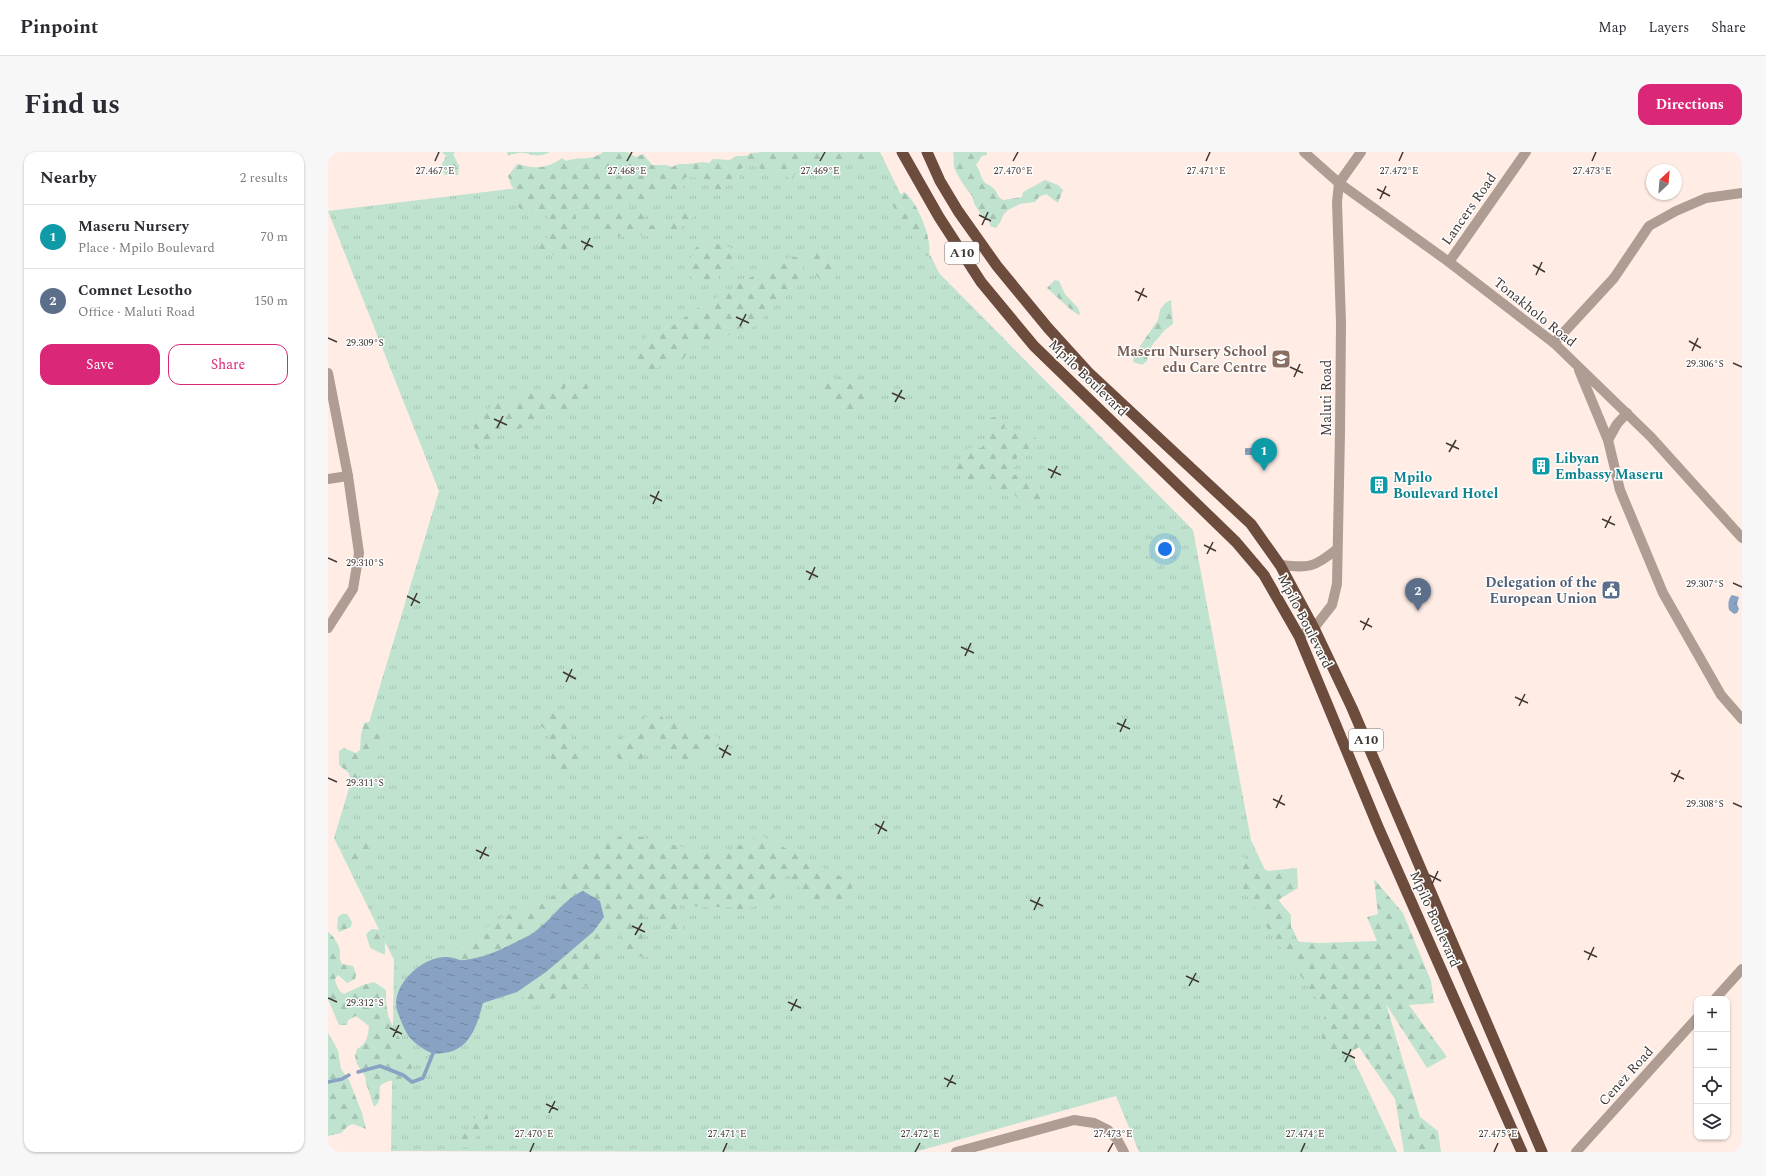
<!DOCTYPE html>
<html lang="en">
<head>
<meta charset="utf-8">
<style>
  :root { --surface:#fff; --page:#f7f7f7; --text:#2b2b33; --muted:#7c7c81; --line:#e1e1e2; --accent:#db2777 }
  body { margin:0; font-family:Spectral,serif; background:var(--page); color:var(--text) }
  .controls { position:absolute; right:12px; bottom:12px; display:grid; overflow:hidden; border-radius:8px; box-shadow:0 1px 3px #0004 }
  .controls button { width:36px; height:36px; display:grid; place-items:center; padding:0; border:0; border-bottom:1px solid var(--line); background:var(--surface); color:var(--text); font:20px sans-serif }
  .compass { position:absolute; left:1318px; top:12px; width:36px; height:36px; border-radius:50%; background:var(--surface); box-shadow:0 1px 3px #0004; rotate:26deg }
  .you { position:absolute; left:837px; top:397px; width:14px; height:14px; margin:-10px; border:3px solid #fff; border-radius:50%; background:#1a73e8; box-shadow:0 0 0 6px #1a73e833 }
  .badge { display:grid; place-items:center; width:26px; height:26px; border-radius:50%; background:var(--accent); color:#fff; font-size:13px; font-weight:700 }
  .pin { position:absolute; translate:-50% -33px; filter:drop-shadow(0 1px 2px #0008) }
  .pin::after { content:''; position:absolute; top:21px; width:14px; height:12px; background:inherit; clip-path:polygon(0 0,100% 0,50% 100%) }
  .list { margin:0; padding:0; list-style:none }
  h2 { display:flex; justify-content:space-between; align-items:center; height:52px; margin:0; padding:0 16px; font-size:17px }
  h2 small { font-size:13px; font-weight:400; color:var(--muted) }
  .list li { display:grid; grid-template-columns:26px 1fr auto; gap:12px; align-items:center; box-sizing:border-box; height:64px; padding:0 16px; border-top:1px solid var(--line) }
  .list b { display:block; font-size:15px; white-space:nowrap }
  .list p { margin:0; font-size:13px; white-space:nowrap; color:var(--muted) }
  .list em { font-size:13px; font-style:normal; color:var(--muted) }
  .actions { display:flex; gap:8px; padding:12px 16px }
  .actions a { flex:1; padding:9px 0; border:1px solid var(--accent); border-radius:12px; text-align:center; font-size:14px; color:var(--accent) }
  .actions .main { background:var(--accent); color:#fff }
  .icon { flex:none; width:22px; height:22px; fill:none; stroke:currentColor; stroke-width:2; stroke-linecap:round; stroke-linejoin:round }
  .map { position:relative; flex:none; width:1414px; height:1000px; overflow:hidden; border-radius:12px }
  header { display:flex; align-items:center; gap:24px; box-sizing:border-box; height:56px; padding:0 20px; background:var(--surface); border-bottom:1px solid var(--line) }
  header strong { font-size:19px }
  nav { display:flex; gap:22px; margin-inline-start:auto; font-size:14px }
  .intro { display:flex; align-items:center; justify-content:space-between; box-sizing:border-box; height:96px; padding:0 24px }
  h1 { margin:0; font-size:28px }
  .button { padding:10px 18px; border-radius:12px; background:var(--accent); color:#fff; font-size:14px; font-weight:700 }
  main { display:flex; gap:24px; padding:0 24px }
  aside { flex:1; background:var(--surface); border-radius:12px; box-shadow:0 1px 3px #0004 }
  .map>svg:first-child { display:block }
  .grass { fill:url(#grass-tufts) }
  .forest { fill:url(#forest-firs) }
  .water { fill:url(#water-ripples) }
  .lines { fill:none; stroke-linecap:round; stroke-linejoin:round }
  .stream { stroke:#87a2c2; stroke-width:3.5 }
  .minor { stroke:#af9d94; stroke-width:10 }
  .trunk { stroke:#6c4c3c; stroke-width:11 }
  .ticks { fill:none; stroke:#403733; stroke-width:1.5 }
  .labels { text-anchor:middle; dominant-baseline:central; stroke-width:3; stroke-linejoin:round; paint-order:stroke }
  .shield { fill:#fefefe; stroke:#797370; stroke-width:1 }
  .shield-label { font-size:13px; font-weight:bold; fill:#403733 }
  .street-label { font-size:14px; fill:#403733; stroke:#fefefe }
  .education-label { font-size:14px; font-weight:bold; fill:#785e54; stroke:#fefefe; text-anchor:end }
  .culture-label { font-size:14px; font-weight:bold; fill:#0d838f; stroke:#fefefe; text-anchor:start }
  .service-label { font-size:14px; font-weight:bold; fill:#4e5e75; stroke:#fefefe; text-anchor:end }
  .ticks-label { font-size:10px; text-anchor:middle; fill:#403733; stroke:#fefefe; stroke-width:3; stroke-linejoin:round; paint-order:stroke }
</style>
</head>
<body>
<header>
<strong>Pinpoint</strong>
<nav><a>Map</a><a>Layers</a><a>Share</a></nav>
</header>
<div class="intro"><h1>Find us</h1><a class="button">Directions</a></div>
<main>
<aside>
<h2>Nearby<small>2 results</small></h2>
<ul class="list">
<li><span class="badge" style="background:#0f9aa8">1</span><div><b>Maseru Nursery</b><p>Place · Mpilo Boulevard</p></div><em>70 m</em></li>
<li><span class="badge" style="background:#5c6f8a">2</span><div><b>Comnet Lesotho</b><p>Office · Maluti Road</p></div><em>150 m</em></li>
</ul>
<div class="actions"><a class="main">Save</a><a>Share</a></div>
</aside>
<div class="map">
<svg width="1414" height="1000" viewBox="0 0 1414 1000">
  <defs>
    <pattern id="grass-tufts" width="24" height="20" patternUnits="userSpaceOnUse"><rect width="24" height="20" fill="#bfe3cf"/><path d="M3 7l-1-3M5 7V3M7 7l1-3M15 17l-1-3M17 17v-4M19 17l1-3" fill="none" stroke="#a5c3b2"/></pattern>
    <pattern id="forest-firs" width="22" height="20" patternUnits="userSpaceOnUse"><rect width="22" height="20" fill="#bfe3cf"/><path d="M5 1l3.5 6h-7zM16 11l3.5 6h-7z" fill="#a5c3b2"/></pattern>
    <pattern id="water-ripples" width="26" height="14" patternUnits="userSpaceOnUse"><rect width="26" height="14" fill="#87a2c2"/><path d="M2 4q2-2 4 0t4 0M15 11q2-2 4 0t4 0" fill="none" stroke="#70859e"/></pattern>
  </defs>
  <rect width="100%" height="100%" fill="#ffece4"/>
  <path class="grass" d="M 488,0 L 552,0 L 611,121 L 865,378 L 923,688 L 1069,1000 L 811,1000 L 788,944 L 587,1000 L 63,999 L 66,808 L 6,686 L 111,339 L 0,59 Z"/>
  <g class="forest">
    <path d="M 114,0 L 127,0 L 125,2 L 131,14 L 130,23 L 117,23 L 113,14 L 118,4 Z"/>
    <path d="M 179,0 L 222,0 C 210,6 207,3 196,1 C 192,0 185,3 180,3 Z"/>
    <path d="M 275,0 L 299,0 L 308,5 L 315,2 L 324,13 L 338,13 L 344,15 C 350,11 353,12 360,12 C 368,11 372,9 381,11 L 385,7 L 402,8 L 408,4 L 418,4 L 423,1 L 436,0 L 549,0 L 545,9 L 541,12 L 521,12 L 515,7 L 508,7 L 505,10 L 484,11 L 471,14 L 464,28 L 452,21 L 436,18 L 422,13 L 412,17 L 412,24 L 410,29 L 405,30 L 398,27 L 393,28 L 395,37 L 389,40 L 378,27 L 358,25 L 353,29 L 356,38 L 350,41 L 336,36 L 330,38 L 323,48 L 309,48 C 301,57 287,50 276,51 L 273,53 L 277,59 L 298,60 L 304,62 L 311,59 L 316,61 L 317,66 L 312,70 C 330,79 346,67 358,56 L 366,58 L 367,64 L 354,73 L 353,80 L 348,83 L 342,76 L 338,81 C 331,81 330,83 325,84 C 314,85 307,78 296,85 L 287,83 L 280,79 L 273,82 L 259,61 L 252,54 L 247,59 L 248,70 L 245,82 L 237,87 L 239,98 L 233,103 L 217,102 L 212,97 L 213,92 L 220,85 L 223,72 L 216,60 L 205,63 L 191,56 L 188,50 L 191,46 L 191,39 L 184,35 L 180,24 L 189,12 C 207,17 219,17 234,6 L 238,9 C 250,4 263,10 275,0 Z"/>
    <path d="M 625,0 L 659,0 L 659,3 L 654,4 L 648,13 C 652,18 652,23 655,28 C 657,33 662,32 665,36 C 670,40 668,44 675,48 L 694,45 L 695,40 L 717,28 L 730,33 L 735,38 L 730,51 L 718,42 L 711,45 L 707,50 L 692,52 L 680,58 L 675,63 L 673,69 L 668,76 L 662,74 L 661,68 C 655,65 650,59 647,53 C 645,50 646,47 644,44 C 637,36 632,27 627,18 C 624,11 627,6 625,0 Z"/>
    <path d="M 576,40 C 589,48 605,89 601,103 L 597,104 C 591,98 593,89 587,81 C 582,74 573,73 567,65 L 569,58 L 562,52 Z"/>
    <path d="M 382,90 L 401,95 L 409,100 L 402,120 L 392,122 L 389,129 L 379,134 L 367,130 L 356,112 L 368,100 L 367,96 L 374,92 Z"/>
    <path d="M 486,98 L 501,101 L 509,120 L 506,130 L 494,131 L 485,118 L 480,103 Z"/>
    <path d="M 465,104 L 472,107 L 478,121 L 433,168 L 421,178 L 412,176 L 392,188 L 375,189 L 365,192 L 354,209 L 347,211 L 338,207 L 328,217 L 321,219 L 312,214 L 306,204 L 312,191 L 321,183 L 336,180 L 370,156 L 425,124 L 431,124 L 438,115 Z"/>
    <path d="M 727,128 L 731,129 L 737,142 L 750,156 L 752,161 L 751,163 L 743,158 L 719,136 Z"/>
    <path d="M 843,148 L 845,172 L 837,178 L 825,192 L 821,199 L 819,209 L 814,213 L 805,210 L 806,203 L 830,168 L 832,158 L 837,151 Z"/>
    <path d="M 238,221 L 237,237 L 250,237 L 255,229 L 261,228 C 260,250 242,262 222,257 L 213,262 L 207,271 L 182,280 L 169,280 L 164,289 L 154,297 L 148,297 L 145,293 L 143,286 C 150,274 144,274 143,263 L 158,260 L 167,250 L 186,247 L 190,241 C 212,234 216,248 230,223 Z"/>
    <path d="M 528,222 L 543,240 L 541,250 L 529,261 C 525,260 520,260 516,259 C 500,255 492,241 493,225 L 510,227 Z"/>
    <path d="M 666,265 L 672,265 L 677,274 L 676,277 L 680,276 L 689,282 L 696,278 L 704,279 L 709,289 L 707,297 L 702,300 L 689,303 L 688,315 L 679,315 L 680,320 L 690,324 L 689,330 L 690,334 L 707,327 L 714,339 L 711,350 L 705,355 L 693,350 L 682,337 L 673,342 L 664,336 L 661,325 L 657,331 C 645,328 633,327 623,319 L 633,307 L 636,298 L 645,295 L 653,296 L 663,284 L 659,274 L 659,267 Z"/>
    <path d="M 224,554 L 235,563 L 246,589 L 256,596 L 257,610 C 246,620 240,623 225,616 L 223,600 L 218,595 L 222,582 L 212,573 L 211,559 Z"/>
    <path d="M 352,563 L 363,581 L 380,583 L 384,580 L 395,590 L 384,598 L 374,599 L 367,608 L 357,610 L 349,601 L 336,601 L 332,592 L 332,582 L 323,582 L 315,606 L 298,614 L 291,610 L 291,606 L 282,601 L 283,595 L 292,586 L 306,584 L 310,577 L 310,569 L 319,565 L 334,564 L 339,577 L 345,569 Z"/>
    <path d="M 47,569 C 61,575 63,595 48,602 C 45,604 40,604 36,606 L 31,623 L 27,627 L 22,627 L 21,621 L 11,613 L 11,599 L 16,596 L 28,601 L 32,598 L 33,582 L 36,571 Z"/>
    <path d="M 298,681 L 390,704 L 432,683 L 527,732 L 511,750 L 485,750 L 458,720 L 450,744 L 418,758 L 399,755 L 371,755 L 351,749 L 355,783 L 316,763 L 315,786 L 323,805 L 301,804 L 288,774 L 268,790 L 271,808 L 264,831 L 205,855 L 189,840 L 218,820 L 265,780 L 245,743 L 209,779 L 165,801 L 135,809 L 119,804 L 142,786 L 166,770 L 190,758 L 220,750 L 253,708 Z"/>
    <path d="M 34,685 L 46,696 L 43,706 L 34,712 L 27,713 L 21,707 L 21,695 L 27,693 Z"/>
    <path d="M 913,704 L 940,719 L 969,716 L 970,736 L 950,748 L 963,763 L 963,789 L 991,791 L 1049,789 L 1039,765 L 1050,762 L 1046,727 L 1075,761 L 1103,829 L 1106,851 L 1081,853 L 1119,905 L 1099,916 L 1058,852 L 1092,965 L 1110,979 L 1113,1000 L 1076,1000 L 1067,947 L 1031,895 L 1011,907 L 993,893 L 997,858 L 943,782 L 914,735 Z"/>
    <path d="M 14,762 L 19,762 L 24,770 L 23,775 L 11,780 L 9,776 L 10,765 Z"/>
    <path d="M 44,777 L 52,778 L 57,789 L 57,803 L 42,796 L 38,782 Z"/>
    <path d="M 0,780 C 4,782 12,794 12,799 C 12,805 11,807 14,812 L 25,814 L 28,822 L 27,827 L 19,831 L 10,823 L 7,827 C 8,833 11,840 16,842 L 35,833 L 46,830 L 58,838 C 58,847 58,855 60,863 C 66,882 87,904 84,924 C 81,925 77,928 74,928 C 64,930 62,926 52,934 C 51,942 54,949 46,955 L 38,931 L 37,924 L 29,912 L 27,904 L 29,897 C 39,892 40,884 41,874 L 28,864 L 20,868 L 19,873 L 11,873 L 0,847 Z"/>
    <path d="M 0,881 L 10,898 L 13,917 L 21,928 L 34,961 L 38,977 L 25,972 L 20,974 L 13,981 L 0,984 Z"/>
    <path d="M 149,960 L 158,960 L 161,968 C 156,980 147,984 141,995 L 131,996 L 129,988 L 133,982 L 143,977 Z"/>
  </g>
  <g class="water">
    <path d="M 917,296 L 931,296 L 930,303 L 917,303 Z"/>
    <path d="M 1404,443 L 1411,445 L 1409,452 L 1411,457 L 1409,461 L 1406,462 L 1401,458 C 1400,452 1400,447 1404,443 Z"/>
    <path d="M 255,739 L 272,749 L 276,765 L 265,780 L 218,820 L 189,840 L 155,851 C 149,873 142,899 115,901 C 109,902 106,902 101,900 C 80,888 78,882 70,861 C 60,835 94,804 119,805 C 125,805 131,809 137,808 C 152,806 166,801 180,794 C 189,789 201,785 209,778 C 225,766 236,747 255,739 Z"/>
  </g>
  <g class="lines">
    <g class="stream">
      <path d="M 30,920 L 52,914 L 75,923 L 84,930 L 95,926 L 106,899"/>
      <path d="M 0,930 L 14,927 L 21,923"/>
    </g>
    <g class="minor">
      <path d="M 976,0 L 1011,31 L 1121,110 L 1226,191 L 1323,285 L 1414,386"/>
      <path d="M 1121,110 L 1198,0"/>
      <path d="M 1226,191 L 1286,126 L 1321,74 L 1348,59 L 1378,46 L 1414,41"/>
      <path d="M 1251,218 L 1280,288 L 1292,338 L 1335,441 L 1393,543 L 1414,567"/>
      <path d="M 0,221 L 20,324 L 31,401 L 25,437 L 0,476"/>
      <path d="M 1280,288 L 1289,272 L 1299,261"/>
      <path d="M 0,327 L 20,324"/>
      <path d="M 952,413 C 981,416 986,416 1009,397"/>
      <path d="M 971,484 L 986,476 L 1004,453 L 1009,432 L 1012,281 L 1013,171 L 1009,50 L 1011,31 L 1033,0"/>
      <path d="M 1387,847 L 1414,817"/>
      <path d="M 628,1000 L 746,968 L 766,971 L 780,978 L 789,987 L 796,1000"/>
      <path d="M 1248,1000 L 1369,866"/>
    </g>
    <g class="trunk">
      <path d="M 574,0 L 611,65 L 653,130 L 706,194 L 908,390 L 936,423 L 971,484 L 1051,677 L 1194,1000"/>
      <path d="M 599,0 L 612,29 L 630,59 L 669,114 L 720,176 L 760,220 L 923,372 L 952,413 L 986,476 L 1024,556 L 1214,1000"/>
    </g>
  </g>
  <path class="ticks" d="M 107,9 L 111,0M 299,9 L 304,0M 492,9 L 497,0M 685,9 L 690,0M 878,9 L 882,0M 1071,9 L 1075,0M 1264,9 L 1268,0M 1049,37 L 1062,44M 1052,47 L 1058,34M 651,63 L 663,69M 654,73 L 660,60M 253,89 L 265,95M 256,98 L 262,86M 1205,113 L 1217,120M 1208,123 L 1214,110M 807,139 L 819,145M 810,149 L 816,136M 408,165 L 421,171M 412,174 L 418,162M 0,186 L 9,190M 1361,189 L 1373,196M 1364,199 L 1370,186M 1405,211 L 1414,215M 962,215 L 975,221M 966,225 L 972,212M 564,241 L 577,247M 567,250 L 574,238M 166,267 L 179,273M 169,276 L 175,264M 1118,291 L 1131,297M 1121,300 L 1128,288M 720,317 L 733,323M 723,326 L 729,314M 322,343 L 334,349M 325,352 L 331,339M 1274,367 L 1287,373M 1277,376 L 1283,364M 876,393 L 888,399M 879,402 L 885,390M 0,406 L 9,410M 478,419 L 490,425M 481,428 L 487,415M 1405,431 L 1414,435M 79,444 L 92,451M 83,454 L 89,441M 1032,469 L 1044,475M 1035,478 L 1041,466M 633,495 L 646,501M 637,504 L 643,491M 235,520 L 248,527M 238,530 L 244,517M 1187,545 L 1200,551M 1191,554 L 1197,542M 789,571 L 802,577M 792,580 L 798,567M 391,596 L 403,603M 394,606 L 400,593M 1343,621 L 1356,627M 0,626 L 9,630M 1346,630 L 1352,618M 945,647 L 957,653M 1405,651 L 1414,655M 948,656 L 954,643M 547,672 L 559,679M 550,682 L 556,669M 148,698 L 161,704M 152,707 L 158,695M 1101,723 L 1113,729M 1104,732 L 1110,719M 702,748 L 715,754M 706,758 L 712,745M 304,774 L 317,780M 307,783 L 314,771M 1256,799 L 1269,805M 1260,808 L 1266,795M 858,824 L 871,830M 861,834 L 868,821M 0,846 L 9,850M 460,850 L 473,856M 463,859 L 469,847M 62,876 L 74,882M 65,885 L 71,873M 1014,900 L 1027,906M 1017,910 L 1023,897M 616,926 L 628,932M 619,935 L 625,923M 218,952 L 230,958M 221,961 L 227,949M 202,1000 L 206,991M 395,1000 L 399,991M 587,1000 L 592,991M 780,1000 L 785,991M 973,1000 L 977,991M 1166,1000 L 1170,991"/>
  <defs>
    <g id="school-square" transform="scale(1)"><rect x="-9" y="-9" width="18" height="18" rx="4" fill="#8d6e63" stroke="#fefefe"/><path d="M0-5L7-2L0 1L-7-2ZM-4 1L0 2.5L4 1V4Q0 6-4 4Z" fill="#fff"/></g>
    <g id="building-square" transform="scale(1)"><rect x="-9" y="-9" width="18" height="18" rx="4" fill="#0f9aa8" stroke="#fefefe"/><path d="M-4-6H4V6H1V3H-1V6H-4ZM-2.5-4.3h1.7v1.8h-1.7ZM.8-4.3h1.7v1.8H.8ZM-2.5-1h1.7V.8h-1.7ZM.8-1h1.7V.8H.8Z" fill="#fff"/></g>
    <g id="civic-square" transform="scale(1)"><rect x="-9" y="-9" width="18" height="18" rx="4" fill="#5c6f8a" stroke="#fefefe"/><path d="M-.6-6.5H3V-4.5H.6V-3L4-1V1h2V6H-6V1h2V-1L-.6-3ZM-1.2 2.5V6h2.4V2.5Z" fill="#fff"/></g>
  </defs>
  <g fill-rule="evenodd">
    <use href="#school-square" x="953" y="207"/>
    <use href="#building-square" x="1213" y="314"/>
    <use href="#building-square" x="1051" y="333"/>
    <use href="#civic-square" x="1283" y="438"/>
  </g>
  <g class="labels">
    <g class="shield">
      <rect x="617" y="90" width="34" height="22" rx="3"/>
      <rect x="1021" y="577" width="34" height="22" rx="3"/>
    </g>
    <g class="shield-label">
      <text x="634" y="101">A10</text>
      <text x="1038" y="588">A10</text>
    </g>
    <g class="street-label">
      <text transform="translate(1141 57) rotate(-55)">Lancers Road</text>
      <text transform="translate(1207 160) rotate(39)">Tonakholo Road</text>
      <text transform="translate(760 226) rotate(44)">Mpilo Boulevard</text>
      <text transform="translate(998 246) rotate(-90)">Maluti Road</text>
      <text transform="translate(977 469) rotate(63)">Mpilo Boulevard</text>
      <text transform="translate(1107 767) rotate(66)">Mpilo Boulevard</text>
      <text transform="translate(1298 924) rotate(-48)">Cenez Road</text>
    </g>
    <g class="education-label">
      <text x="939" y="199">Maseru Nursery School<tspan x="939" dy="16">edu Care Centre</tspan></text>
    </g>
    <g class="culture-label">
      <text x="1227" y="306">Libyan<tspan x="1227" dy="16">Embassy Maseru</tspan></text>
      <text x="1065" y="325">Mpilo<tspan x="1065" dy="16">Boulevard Hotel</tspan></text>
    </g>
    <g class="service-label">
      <text x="1269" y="430">Delegation of the<tspan x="1269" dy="16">European Union</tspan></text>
    </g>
  </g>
  <g class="ticks-label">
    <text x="107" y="22">27.467°E</text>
    <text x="299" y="22">27.468°E</text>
    <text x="492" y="22">27.469°E</text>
    <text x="685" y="22">27.470°E</text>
    <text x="878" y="22">27.471°E</text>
    <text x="1071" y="22">27.472°E</text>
    <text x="1264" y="22">27.473°E</text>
    <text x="37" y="194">29.309°S</text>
    <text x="1377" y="215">29.306°S</text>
    <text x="37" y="414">29.310°S</text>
    <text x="1377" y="435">29.307°S</text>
    <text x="37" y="634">29.311°S</text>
    <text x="1377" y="655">29.308°S</text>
    <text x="37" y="854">29.312°S</text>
    <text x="206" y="985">27.470°E</text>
    <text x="399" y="985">27.471°E</text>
    <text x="592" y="985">27.472°E</text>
    <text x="785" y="985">27.473°E</text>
    <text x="977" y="985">27.474°E</text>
    <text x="1170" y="985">27.475°E</text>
  </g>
</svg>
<div class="controls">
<button>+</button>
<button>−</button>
<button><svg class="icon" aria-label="locate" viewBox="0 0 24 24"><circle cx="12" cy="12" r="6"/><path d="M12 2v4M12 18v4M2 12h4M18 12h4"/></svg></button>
<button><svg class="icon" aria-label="layers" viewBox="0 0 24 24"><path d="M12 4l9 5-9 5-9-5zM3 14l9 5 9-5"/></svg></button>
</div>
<svg class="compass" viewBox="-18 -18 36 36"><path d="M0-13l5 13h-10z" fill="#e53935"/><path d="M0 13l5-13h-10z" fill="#7c7c81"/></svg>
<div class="you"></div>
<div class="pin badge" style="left:936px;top:319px;background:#0f9aa8">1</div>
<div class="pin badge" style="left:1090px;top:459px;background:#5c6f8a">2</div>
</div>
</main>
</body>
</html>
